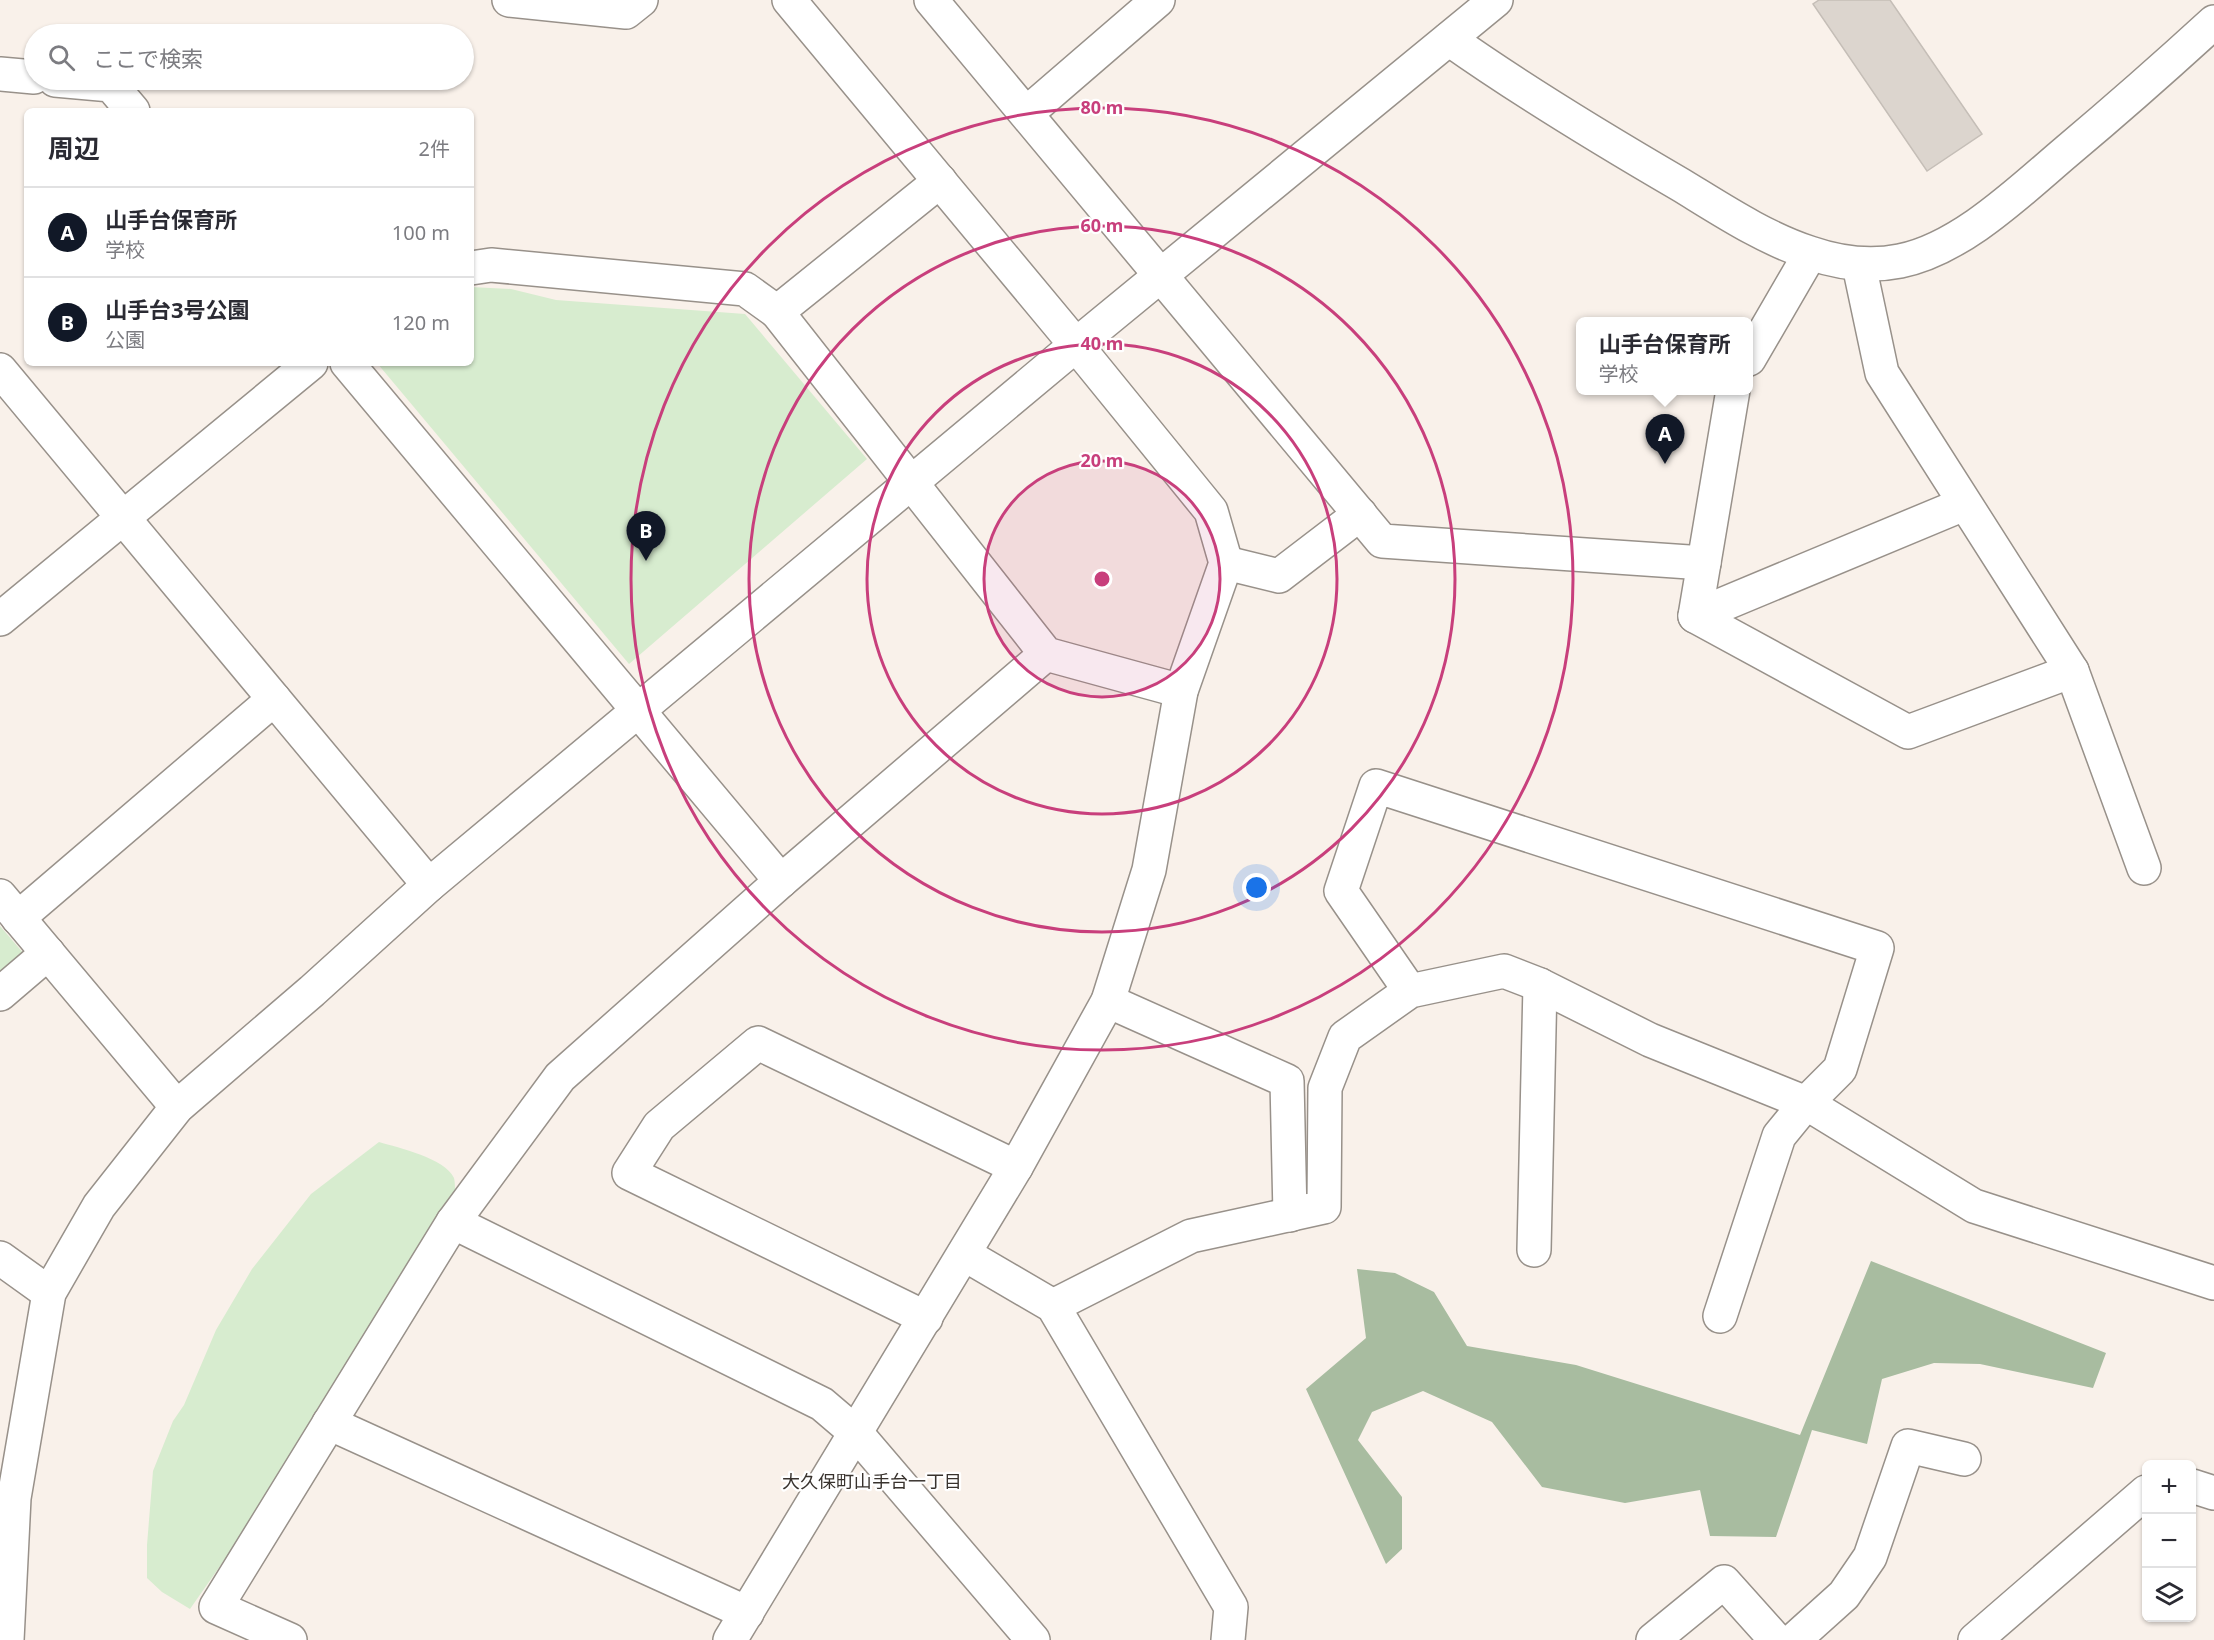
<!DOCTYPE html>
<html lang="ja">
<head>
<meta charset="utf-8">
<style>
  :root { --surface:#fff; --page:#f7f7f7; --text:#2b2b33; --muted:#7c7c81; --line:#e1e1e2; --accent:#111827 }
  body { margin:0; font-family:"Noto Sans","Noto Sans JP",sans-serif; background:var(--page); color:var(--text) }
  .controls { position:absolute; right:18px; bottom:18px; display:grid; overflow:hidden; border-radius:9px; box-shadow:0 2px 4px #0004 }
  .controls button { width:54px; height:54px; display:grid; place-items:center; padding:0; border:0; border-bottom:2px solid var(--line); background:var(--surface); color:var(--text); font:30px sans-serif }
  .you { position:absolute; left:1257px; top:888px; width:21px; height:21px; margin:-15px; border:4px solid #fff; border-radius:50%; background:#1a73e8; box-shadow:0 0 0 9px #1a73e833 }
  .badge { display:grid; place-items:center; width:39px; height:39px; border-radius:50%; background:var(--accent); color:#fff; font-size:20px; font-weight:700 }
  .pin { position:absolute; translate:-50% -50px; filter:drop-shadow(0 2px 3px #0008) }
  .pin::after { content:''; position:absolute; top:32px; width:21px; height:18px; background:inherit; clip-path:polygon(0 0,100% 0,50% 100%) }
  .popup { position:absolute; left:1576px; top:317px; width:177px; height:78px; box-sizing:border-box; display:grid; place-content:center; border-radius:9px; background:var(--surface); filter:drop-shadow(0 2px 4px #0005); font-size:20px; white-space:nowrap; color:var(--muted) }
  .popup b { font-size:22px; color:var(--text) }
  .popup::after { content:''; position:absolute; left:50%; top:100%; margin-left:-12px; border:12px solid transparent; border-top-color:var(--surface) }
  .list { margin:0; padding:0; list-style:none }
  h2 { display:flex; justify-content:space-between; align-items:center; height:78px; margin:0; padding:0 24px; font-size:26px }
  h2 small { font-size:20px; font-weight:400; color:var(--muted) }
  .list li { display:grid; grid-template-columns:39px 1fr auto; gap:18px; align-items:center; box-sizing:border-box; height:90px; padding:0 24px; border-top:2px solid var(--line) }
  .list b { display:block; font-size:22px; white-space:nowrap }
  .list p { margin:0; font-size:20px; white-space:nowrap; color:var(--muted) }
  .list em { font-size:20px; font-style:normal; color:var(--muted) }
  .icon { flex:none; width:33px; height:33px; fill:none; stroke:currentColor; stroke-width:2; stroke-linecap:round; stroke-linejoin:round }
  .map { position:relative; flex:none; width:2214px; height:1640px; overflow:hidden }
  .search { position:absolute; background:var(--surface); box-shadow:0 2px 4px #0004; left:24px; top:24px; width:450px; height:66px; display:flex; align-items:center; gap:15px; box-sizing:border-box; padding:0 21px; border-radius:33px; color:var(--muted); font-size:22px }
  .panel { position:absolute; background:var(--surface); box-shadow:0 2px 4px #0004; left:24px; top:108px; width:450px; height:258px; border-radius:9px }
  .map>svg:first-child { display:block }
  .green { fill:#d7eccf }
  .forest { fill:#a8bca0 }
  .building { fill:#dcd5ce; stroke:#c5beb7; stroke-width:1.5 }
  .lines { fill:none; stroke-linecap:round; stroke-linejoin:round }
  .minor-casing { stroke:#98918a; stroke-width:36 }
  .minor { stroke:#fff; stroke-width:33 }
  .ring { fill:none; stroke:#c83f7c; stroke-width:3 }
  .labels { text-anchor:middle; dominant-baseline:central; stroke-width:4.5; stroke-linejoin:round; paint-order:stroke }
  .neighbourhood-label { font-size:18px; fill:#38322d; stroke:#fff }
  .centre { fill:#c83f7c; stroke:#fff; stroke-width:3 }
  .ring-label { font-size:18px; text-anchor:middle; font-weight:bold; fill:#c83f7c; stroke:#fff; stroke-width:4.5; stroke-linejoin:round; paint-order:stroke }
</style>
</head>
<body>
<div class="map">
<svg width="2214" height="1640" viewBox="0 0 2214 1640">
  <rect width="100%" height="100%" fill="#f9f1ea"/>
  <g class="green">
    <path d="M 471,287 L 511,289 L 556,300 L 745,314 L 867,459 L 629,664 L 377,363 L 471,363 Z"/>
    <path d="M 0,926 L 25,955 L 0,976 Z"/>
    <path d="M 379,1142 C 399,1148 445,1158 454,1178 C 455,1182 455,1188 455,1192 L 307,1442 L 190,1609 L 162,1592 L 147,1578 L 147,1545 L 153,1471 L 173,1421 L 184,1405 L 216,1330 L 252,1269 L 311,1194 Z"/>
  </g>
  <path class="forest" d="M 1871,1261 L 2106,1353 L 2093,1388 L 1980,1364 L 1934,1363 L 1882,1379 L 1867,1444 L 1812,1430 L 1776,1537 L 1710,1536 L 1700,1490 L 1625,1503 L 1542,1487 L 1492,1422 L 1423,1391 L 1372,1412 L 1358,1440 L 1402,1497 L 1402,1549 L 1386,1564 L 1306,1389 L 1366,1338 L 1357,1269 L 1395,1273 L 1434,1292 L 1467,1346 L 1576,1365 L 1800,1435 Z"/>
  <path class="building" d="M 1819,0 L 1890,0 L 1982,134 L 1927,171 L 1813,4 Z"/>
  <g class="lines">
    <g class="minor-casing">
      <g id="minor">
        <path d="M 509,0 L 626,12 L 641,0"/>
        <path d="M 931,0 L 1382,541 L 1704,563"/>
        <path d="M 1449,39 C 1524,92 1602,139 1681,185 C 1722,210 1764,238 1810,253 C 1839,263 1870,267 1900,261 C 1961,249 2020,191 2066,152 C 2116,110 2166,66 2214,22"/>
        <path d="M 0,74 L 34,77"/>
        <path d="M 55,80 L 111,85 L 133,111"/>
        <path d="M 1027,113 L 1158,0"/>
        <path d="M 940,181 L 777,312 L 1046,654 L 1181,691"/>
        <path d="M 1859,265 L 1882,373 L 2072,671 L 2144,868"/>
        <path d="M 471,268 L 491,265 L 745,289 L 777,312"/>
        <path d="M 1749,359 L 1810,254"/>
        <path d="M 347,363 L 781,881"/>
        <path d="M 0,370 L 429,885"/>
        <path d="M 1733,390 L 1695,616 L 1908,732 L 2072,671"/>
        <path d="M 1226,563 L 1279,576 L 1360,514"/>
        <path d="M 1695,616 L 1964,504"/>
        <path d="M 0,619 L 311,363"/>
        <path d="M 0,896 L 177,1107"/>
        <path d="M 18,918 L 274,699"/>
        <path d="M 1410,991 L 1341,891 L 1376,786 L 1877,948 L 1840,1069 L 1806,1103 L 1779,1136 L 1720,1316"/>
        <path d="M 0,994 L 48,953"/>
        <path d="M 1108,1001 L 1287,1081 L 1290,1215"/>
        <path d="M 453,1222 L 822,1404 L 856,1433 L 1033,1640"/>
        <path d="M 1534,1250 L 1540,985"/>
        <path d="M 964,1254 L 1053,1306 L 1231,1607 L 1228,1640"/>
        <path d="M 0,1258 L 49,1293"/>
        <path d="M 1053,1306 L 1191,1236 L 1324,1207 L 1325,1088 L 1345,1037 L 1410,991 L 1504,971 L 1540,985 L 1650,1040 L 1806,1103 L 1974,1206 L 2214,1283"/>
        <path d="M 926,1318 L 629,1173 L 659,1126 L 758,1043 L 1016,1167"/>
        <path d="M 329,1423 L 747,1613"/>
        <path d="M 2192,1486 L 2214,1493"/>
        <path d="M 7,1640 L 14,1498 L 49,1293 L 99,1206 L 177,1107 L 312,991 L 429,885 L 1076,345 L 1496,0"/>
        <path d="M 290,1640 L 216,1607 L 453,1222 L 560,1077 L 781,881 L 1046,654"/>
        <path d="M 730,1640 L 1016,1167 L 1108,1001 L 1149,870 L 1181,691 L 1226,563 L 1211,511 L 1076,345 L 789,0"/>
        <path d="M 1653,1640 L 1724,1582 L 1776,1640"/>
        <path d="M 1794,1640 L 1844,1595 L 1870,1557 L 1908,1446 L 1964,1459"/>
        <path d="M 1975,1640 L 2146,1492"/>
      </g>
    </g>
    <use href="#minor" class="minor"/>
  </g>
  <circle cx="1102" cy="579" r="118" fill="#c83f7c" fill-opacity=".12"/>
  <g class="ring">
    <circle cx="1102" cy="579" r="118"/>
    <circle cx="1102" cy="579" r="235"/>
    <circle cx="1102" cy="579" r="353"/>
    <circle cx="1102" cy="579" r="471"/>
  </g>
  <g class="labels">
    <g class="neighbourhood-label">
      <text x="872" y="1481">大久保町山手台一丁目</text>
    </g>
  </g>
  <circle cx="1102" cy="579" r="9" class="centre"/>
  <g class="ring-label">
    <text x="1102" y="114">80 m</text>
    <text x="1102" y="232">60 m</text>
    <text x="1102" y="350">40 m</text>
    <text x="1102" y="467">20 m</text>
  </g>
</svg>
<div class="controls">
<button>+</button>
<button>−</button>
<button><svg class="icon" aria-label="layers" viewBox="0 0 24 24"><path d="M12 4l9 5-9 5-9-5zM3 14l9 5 9-5"/></svg></button>
</div>
<div class="you"></div>
<div class="pin badge" style="left:1665px;top:464px">A</div>
<div class="popup"><b>山手台保育所</b>学校</div>
<div class="pin badge" style="left:646px;top:561px">B</div>
<div class="search"><svg class="icon" aria-label="search" viewBox="0 0 24 24"><circle cx="10" cy="10" r="6"/><path d="M15 15l6 6"/></svg>ここで検索</div>
<section class="panel">
<h2>周辺<small>2件</small></h2>
<ul class="list">
<li><span class="badge">A</span><div><b>山手台保育所</b><p>学校</p></div><em>100 m</em></li>
<li><span class="badge">B</span><div><b>山手台3号公園</b><p>公園</p></div><em>120 m</em></li>
</ul>
</section>
</div>
</body>
</html>
